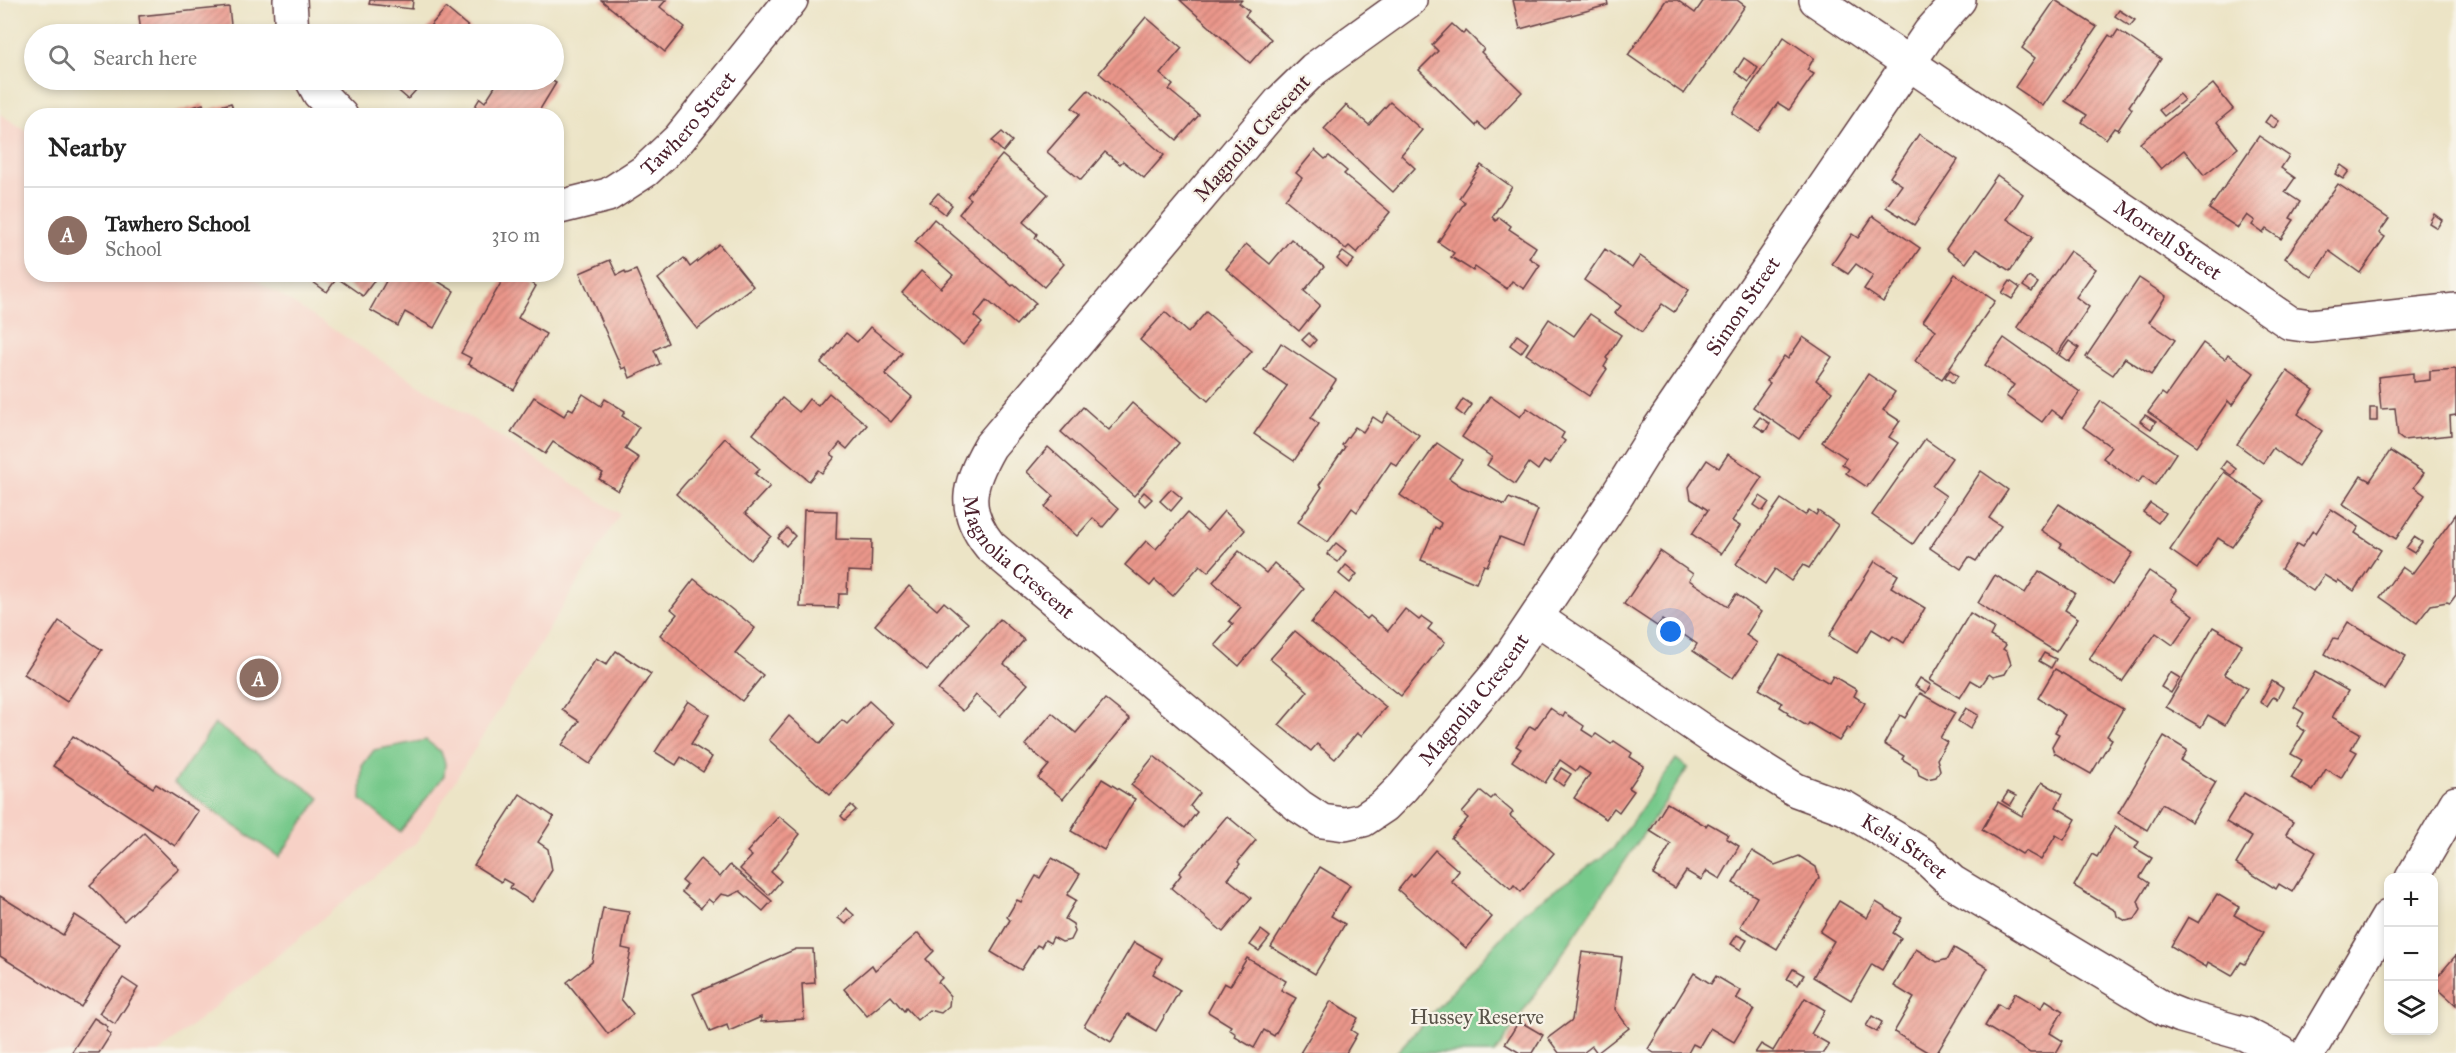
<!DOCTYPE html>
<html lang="en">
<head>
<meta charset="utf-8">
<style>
  :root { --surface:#fff; --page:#f6f6f6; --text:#222; --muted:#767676; --line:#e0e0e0; --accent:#7c3aed }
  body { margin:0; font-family:"IM FELL Great Primer",serif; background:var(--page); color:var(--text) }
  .controls { position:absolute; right:18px; bottom:18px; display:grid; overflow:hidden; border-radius:12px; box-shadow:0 3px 9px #0003 }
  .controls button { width:54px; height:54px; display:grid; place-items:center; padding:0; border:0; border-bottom:2px solid var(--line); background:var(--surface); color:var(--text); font:30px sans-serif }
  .you { position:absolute; left:1671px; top:632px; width:21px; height:21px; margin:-15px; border:4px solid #fff; border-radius:50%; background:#1a73e8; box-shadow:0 0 0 9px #1a73e833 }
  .badge { display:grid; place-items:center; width:39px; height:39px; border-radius:50%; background:var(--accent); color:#fff; font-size:20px; font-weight:700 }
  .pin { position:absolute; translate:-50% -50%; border:3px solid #fff; box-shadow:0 2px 6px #0006 }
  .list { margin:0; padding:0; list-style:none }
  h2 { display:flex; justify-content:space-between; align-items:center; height:78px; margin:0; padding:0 24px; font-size:26px }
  h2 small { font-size:20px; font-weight:400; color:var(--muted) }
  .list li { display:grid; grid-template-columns:39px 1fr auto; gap:18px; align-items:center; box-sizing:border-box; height:96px; padding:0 24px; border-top:2px solid var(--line) }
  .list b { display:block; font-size:22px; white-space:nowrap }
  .list p { margin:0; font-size:20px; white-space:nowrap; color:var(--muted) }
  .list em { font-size:20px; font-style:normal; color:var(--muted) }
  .icon { flex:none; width:33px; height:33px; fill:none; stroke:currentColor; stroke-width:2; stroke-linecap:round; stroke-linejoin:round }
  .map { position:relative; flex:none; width:2456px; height:1053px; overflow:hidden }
  .search { position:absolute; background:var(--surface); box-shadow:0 3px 9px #0003; left:24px; top:24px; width:540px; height:66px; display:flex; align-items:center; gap:15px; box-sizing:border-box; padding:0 21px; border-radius:33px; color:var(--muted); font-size:22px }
  .panel { position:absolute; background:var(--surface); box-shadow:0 3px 9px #0003; left:24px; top:108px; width:540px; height:174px; border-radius:24px }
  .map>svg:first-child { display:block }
  .built { fill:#f7d1c6 }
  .green { fill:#77c98b; stroke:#60745b; stroke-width:1.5 }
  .building { fill:url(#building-hatch) }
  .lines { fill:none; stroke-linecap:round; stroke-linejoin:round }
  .minor-casing { stroke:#623d42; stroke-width:36 }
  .minor { stroke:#fff; stroke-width:33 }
  .labels { text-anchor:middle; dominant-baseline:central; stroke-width:4.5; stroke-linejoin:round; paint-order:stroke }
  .street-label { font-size:21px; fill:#4a1f2b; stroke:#f7f3e8 }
  .park-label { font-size:21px; fill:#585248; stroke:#f7f3e8 }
</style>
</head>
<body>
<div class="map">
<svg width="2456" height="1053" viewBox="0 0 2456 1053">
  <defs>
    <pattern id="building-hatch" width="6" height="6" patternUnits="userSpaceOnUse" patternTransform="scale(1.5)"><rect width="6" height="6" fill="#eb978b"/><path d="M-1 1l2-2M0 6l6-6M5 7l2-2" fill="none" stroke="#c07b72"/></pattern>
  </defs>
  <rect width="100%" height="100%" fill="#f7f3e8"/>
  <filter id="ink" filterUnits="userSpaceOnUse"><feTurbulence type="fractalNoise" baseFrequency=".0167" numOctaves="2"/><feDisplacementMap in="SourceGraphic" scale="12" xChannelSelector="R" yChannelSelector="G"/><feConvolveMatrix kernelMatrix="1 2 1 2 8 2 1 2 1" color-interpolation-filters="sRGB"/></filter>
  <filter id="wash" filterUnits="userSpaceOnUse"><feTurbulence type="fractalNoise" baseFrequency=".008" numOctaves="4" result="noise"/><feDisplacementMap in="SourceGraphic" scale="24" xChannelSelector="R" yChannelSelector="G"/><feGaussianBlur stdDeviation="1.35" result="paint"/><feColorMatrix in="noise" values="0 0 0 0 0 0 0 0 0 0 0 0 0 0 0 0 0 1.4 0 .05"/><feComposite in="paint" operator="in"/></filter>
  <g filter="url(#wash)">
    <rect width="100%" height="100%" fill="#ece4c6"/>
    <path class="built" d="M 0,114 L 31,134 L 32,274 L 249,275 L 620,514 L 417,842 L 158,1053 L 0,1053 Z"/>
    <g class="green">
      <path d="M 215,724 L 320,798 L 279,857 L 174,783 Z"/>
      <path d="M 426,740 L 441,752 L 445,763 L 444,776 L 400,832 L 361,800 L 362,766 L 374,750 Z"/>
      <path d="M 1676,759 L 1688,768 L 1495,1053 L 1396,1053 L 1524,912 L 1613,849 Z"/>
    </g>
    <g id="blocks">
      <g class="building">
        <path d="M 370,0 L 413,0 L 412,9 L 369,4 Z"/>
        <path d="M 601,0 L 666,0 L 660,7 L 685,27 L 665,52 Z"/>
        <path d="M 1180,0 L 1242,0 L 1239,3 L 1249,11 L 1245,16 L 1271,39 L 1250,63 Z"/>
        <path d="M 1513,0 L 1607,0 L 1608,5 L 1520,29 Z"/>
        <path d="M 1666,0 L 1677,0 L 1695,13 L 1704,0 L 1737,0 L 1745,6 L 1684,94 L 1628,55 Z"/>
        <path d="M 2055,0 L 2097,27 L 2043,106 L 2015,87 L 2035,58 L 2022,48 Z"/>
        <path d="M 229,7 L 232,34 L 141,34 L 139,16 Z"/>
        <path d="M 446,8 L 477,34 L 423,34 Z"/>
        <path d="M 2119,10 L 2135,20 L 2130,26 L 2115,16 Z"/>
        <path d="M 1146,17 L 1182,48 L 1160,74 L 1173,85 L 1169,90 L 1199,115 L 1177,140 L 1099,73 Z"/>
        <path d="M 1452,24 L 1463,34 L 1466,31 L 1484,49 L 1481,52 L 1522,92 L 1486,130 L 1478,123 L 1476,126 L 1419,70 L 1438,51 L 1432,45 Z"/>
        <path d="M 2118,30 L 2161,59 L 2129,106 L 2132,109 L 2118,130 L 2114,128 L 2106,139 L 2082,122 L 2087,115 L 2065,101 L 2109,35 L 2113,38 Z"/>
        <path d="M 1784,37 L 1814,58 L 1807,70 L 1814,74 L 1789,110 L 1778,103 L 1758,131 L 1732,113 Z"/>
        <path d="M 1744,58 L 1758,68 L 1749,82 L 1735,72 Z"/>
        <path d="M 386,80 L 425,80 L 408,99 Z"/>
        <path d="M 499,80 L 551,80 L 556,83 L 536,116 L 469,116 L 480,98 L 485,102 Z"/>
        <path d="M 2213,84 L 2233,109 L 2217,122 L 2238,148 L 2204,175 L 2184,150 L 2161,169 L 2140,143 Z"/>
        <path d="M 1088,90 L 1164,155 L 1144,178 L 1123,161 L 1120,164 L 1105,152 L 1081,180 L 1047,152 L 1080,114 L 1072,108 Z"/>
        <path d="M 2179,94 L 2184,100 L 2164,116 L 2159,110 Z"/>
        <path d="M 1390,102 L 1422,130 L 1401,155 L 1415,168 L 1393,192 L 1324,129 L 1346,105 L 1369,125 Z"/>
        <path d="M 231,103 L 235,116 L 164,116 L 203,104 L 205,111 Z"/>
        <path d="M 2270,115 L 2279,121 L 2274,128 L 2265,122 Z"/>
        <path d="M 1002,132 L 1012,141 L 1003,152 L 992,141 Z"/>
        <path d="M 1919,134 L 1958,160 L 1914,225 L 1886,207 L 1902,185 L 1890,177 Z"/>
        <path d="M 2259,136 L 2289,156 L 2281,168 L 2295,178 L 2285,192 L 2300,202 L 2290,218 L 2294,220 L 2281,239 L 2266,229 L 2263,233 L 2252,225 L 2255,221 L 2247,215 L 2238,228 L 2209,209 Z"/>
        <path d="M 1315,150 L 1325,159 L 1329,156 L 1347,171 L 1344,174 L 1390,212 L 1357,253 L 1349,246 L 1346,249 L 1285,199 L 1302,178 L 1296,173 Z"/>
        <path d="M 1002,155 L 1048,194 L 1023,222 L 1037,234 L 1035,238 L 1064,264 L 1044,287 L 959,214 L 971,199 L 967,196 Z"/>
        <path d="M 1481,165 L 1512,187 L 1492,217 L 1496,221 L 1499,217 L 1511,226 L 1509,229 L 1536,247 L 1529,258 L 1540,265 L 1524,289 L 1512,281 L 1507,289 L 1475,267 L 1473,271 L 1451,257 L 1454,253 L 1438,242 L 1465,202 L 1459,198 Z"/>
        <path d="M 2341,165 L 2349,171 L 2343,179 L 2335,174 Z"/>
        <path d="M 1997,175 L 2023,194 L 2007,219 L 2033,237 L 2010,271 L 1976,249 L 1966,263 L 1946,249 Z"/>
        <path d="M 2338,184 L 2389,219 L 2379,233 L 2385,237 L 2360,273 L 2329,251 L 2312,277 L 2285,258 Z"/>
        <path d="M 938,193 L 952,205 L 945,214 L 930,202 Z"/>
        <path d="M 2434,214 L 2442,220 L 2437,228 L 2429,223 Z"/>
        <path d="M 1873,216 L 1920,248 L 1883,302 L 1864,289 L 1873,276 L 1856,264 L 1848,274 L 1832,264 L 1852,234 L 1858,238 Z"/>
        <path d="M 934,219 L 1012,286 L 1014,284 L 1036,303 L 1016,325 L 987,300 L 974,316 L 982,323 L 963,345 L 902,293 L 921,271 L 941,288 L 953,275 L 915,242 Z"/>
        <path d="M 1291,239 L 1324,267 L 1304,291 L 1320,305 L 1299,331 L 1226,269 L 1246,244 L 1270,264 Z"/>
        <path d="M 719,244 L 753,286 L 697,329 L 658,279 L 684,258 L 690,267 Z"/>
        <path d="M 1605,249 L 1632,268 L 1640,256 L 1689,290 L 1674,312 L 1662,304 L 1642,332 L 1615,313 L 1621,306 L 1584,280 Z"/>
        <path d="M 2070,251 L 2096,269 L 2076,297 L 2089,307 L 2057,354 L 2017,327 Z"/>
        <path d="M 1343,252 L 1354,260 L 1347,268 L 1337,259 Z"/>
        <path d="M 610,260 L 617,275 L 625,271 L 626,274 L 636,270 L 668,343 L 654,350 L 660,364 L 630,378 L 626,367 L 622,369 L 580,273 Z"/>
        <path d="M 302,274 L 379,274 L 363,296 L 337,278 L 327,292 Z"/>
        <path d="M 390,274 L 426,274 L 454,291 L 434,328 L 405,312 L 398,326 L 370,310 Z"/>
        <path d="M 506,274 L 515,274 L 536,286 L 518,318 L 546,334 L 514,390 L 468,364 L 471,358 L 461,353 Z"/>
        <path d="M 1955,274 L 1995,301 L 1942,379 L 1915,361 L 1936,330 L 1923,321 Z"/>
        <path d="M 2029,277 L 2038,283 L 2032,292 L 2023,286 Z"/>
        <path d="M 2139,278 L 2166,296 L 2149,322 L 2175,340 L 2151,375 L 2125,358 L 2113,375 L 2086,357 Z"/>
        <path d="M 2010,281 L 2020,288 L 2012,299 L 2002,293 Z"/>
        <path d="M 1165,312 L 1188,333 L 1206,312 L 1252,351 L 1208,401 L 1140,340 Z"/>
        <path d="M 1590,314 L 1621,335 L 1606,358 L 1608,360 L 1604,367 L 1607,369 L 1589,396 L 1526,354 L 1549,319 L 1574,336 Z"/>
        <path d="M 870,327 L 902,353 L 885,374 L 912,397 L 891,422 L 821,363 L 846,333 L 857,342 Z"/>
        <path d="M 1309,333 L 1316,340 L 1310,347 L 1302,340 Z"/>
        <path d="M 1517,335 L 1528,343 L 1521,353 L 1510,345 Z"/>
        <path d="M 1803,337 L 1832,357 L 1816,380 L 1832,392 L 1799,439 L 1753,407 L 1770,383 L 1767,381 L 1784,356 L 1788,359 Z"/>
        <path d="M 2004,338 L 2080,392 L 2062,418 L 2051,410 L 2042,422 L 2006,396 L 2014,385 L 1985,365 Z"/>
        <path d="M 2069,341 L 2079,348 L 2069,362 L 2059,355 Z"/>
        <path d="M 1281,343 L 1336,380 L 1311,418 L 1319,424 L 1294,461 L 1254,434 L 1287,386 L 1264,370 Z"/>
        <path d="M 2203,343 L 2225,359 L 2228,354 L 2254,373 L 2232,405 L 2228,401 L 2197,446 L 2148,412 L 2162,393 L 2166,396 Z"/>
        <path d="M 2456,369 L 2456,415 L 2450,416 L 2451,435 L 2403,440 L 2398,436 L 2395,408 L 2381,409 L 2378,377 L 2413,373 L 2413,382 L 2430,380 L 2430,371 Z"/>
        <path d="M 1950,370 L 1958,376 L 1953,383 L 1945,377 Z"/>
        <path d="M 2287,371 L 2314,390 L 2298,414 L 2322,431 L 2298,466 L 2273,448 L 2263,463 L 2237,444 Z"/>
        <path d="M 1868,374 L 1895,392 L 1883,410 L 1900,421 L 1889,437 L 1898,443 L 1867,487 L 1846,473 L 1849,469 L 1842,464 L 1846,458 L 1822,442 Z"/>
        <path d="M 829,393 L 867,425 L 847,449 L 840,443 L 831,454 L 835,457 L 822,473 L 818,470 L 809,481 L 753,434 L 782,398 L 799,412 L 809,399 L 818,406 Z"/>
        <path d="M 583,394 L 601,406 L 605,399 L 625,411 L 622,416 L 639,427 L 625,449 L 639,458 L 618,491 L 599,479 L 603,473 L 553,442 L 545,454 L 511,432 L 534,397 L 564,416 L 569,408 L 573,410 Z"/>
        <path d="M 1490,396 L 1520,417 L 1527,408 L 1564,433 L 1561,438 L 1565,441 L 1549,464 L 1544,461 L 1538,470 L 1529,463 L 1515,484 L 1487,465 L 1492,457 L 1462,437 Z"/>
        <path d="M 1463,399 L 1472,405 L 1464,416 L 1456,410 Z"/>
        <path d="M 2101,401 L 2176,453 L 2155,485 L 2143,476 L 2138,483 L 2103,458 L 2111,447 L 2083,427 Z"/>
        <path d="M 1132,403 L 1179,443 L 1134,496 L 1061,432 L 1083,407 L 1109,430 Z"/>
        <rect x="2370" y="408" width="7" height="13"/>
        <path d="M 1388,413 L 1419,435 L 1397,466 L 1391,462 L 1357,512 L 1352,508 L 1328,542 L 1298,522 L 1322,487 L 1319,485 L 1345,447 L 1342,445 L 1355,427 L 1363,432 L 1373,417 L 1382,423 Z"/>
        <path d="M 2145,415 L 2156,422 L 2151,429 L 2140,421 Z"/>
        <path d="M 1760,417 L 1770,424 L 1765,432 L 1754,425 Z"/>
        <path d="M 725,438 L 760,469 L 755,474 L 770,486 L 745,513 L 771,536 L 750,560 L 676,494 Z"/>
        <path d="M 1925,439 L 1952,458 L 1932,486 L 1946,496 L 1913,544 L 1872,515 Z"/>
        <path d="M 1437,443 L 1462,460 L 1449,478 L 1462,487 L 1505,505 L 1509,498 L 1538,510 L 1523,546 L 1500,537 L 1487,566 L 1484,565 L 1476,583 L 1421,560 L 1435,527 L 1439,529 L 1441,523 L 1400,495 Z"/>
        <path d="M 1048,447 L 1118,509 L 1103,527 L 1093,518 L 1077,536 L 1045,507 L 1054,496 L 1027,472 Z"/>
        <path d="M 2390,451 L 2424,473 L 2414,487 L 2425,495 L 2396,539 L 2343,504 L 2361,476 L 2370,481 Z"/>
        <path d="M 1728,454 L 1762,477 L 1732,521 L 1740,526 L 1721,554 L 1692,534 L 1708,510 L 1691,499 L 1689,487 L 1707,460 L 1719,468 Z"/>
        <path d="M 2226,461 L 2236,469 L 2232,476 L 2221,468 Z"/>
        <path d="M 1981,471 L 2008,490 L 1989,518 L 2001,526 L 1976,561 L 1969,557 L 1961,569 L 1930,548 Z"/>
        <path d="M 2224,472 L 2265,501 L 2232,547 L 2218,538 L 2197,569 L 2170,550 Z"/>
        <path d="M 1171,489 L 1182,498 L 1171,511 L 1160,501 Z"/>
        <path d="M 1144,492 L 1152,499 L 1145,506 L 1138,499 Z"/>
        <path d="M 1760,496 L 1769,502 L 1763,511 L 1754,505 Z"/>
        <path d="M 1781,499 L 1805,515 L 1809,510 L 1816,515 L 1818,511 L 1838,525 L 1809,568 L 1803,565 L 1791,581 L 1775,569 L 1765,584 L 1736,564 Z"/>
        <path d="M 2150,503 L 2165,513 L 2158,523 L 2143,512 Z"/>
        <path d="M 2059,504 L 2133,553 L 2112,585 L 2060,547 L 2062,544 L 2041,530 Z"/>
        <path d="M 2331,509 L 2359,527 L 2355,533 L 2381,550 L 2354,591 L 2338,580 L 2337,583 L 2324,575 L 2313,591 L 2281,569 L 2297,544 L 2302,547 L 2313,530 L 2316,533 Z"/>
        <path d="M 804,510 L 837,511 L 836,539 L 872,540 L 871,572 L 848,571 L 847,594 L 839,594 L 838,608 L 800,607 Z"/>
        <path d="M 1224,511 L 1245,530 L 1208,572 L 1200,565 L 1173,596 L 1155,580 L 1150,586 L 1125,565 L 1146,541 L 1156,549 L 1187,513 L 1207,531 Z"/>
        <path d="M 2456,514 L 2456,595 L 2450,603 L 2447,602 L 2431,605 L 2417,623 L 2380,597 L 2402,567 L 2412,574 Z"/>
        <path d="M 787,528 L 795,536 L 786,546 L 778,538 Z"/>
        <path d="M 2414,537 L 2422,542 L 2414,553 L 2406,548 Z"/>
        <path d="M 1336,543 L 1346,551 L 1338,562 L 1327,554 Z"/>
        <path d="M 1239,551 L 1266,573 L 1274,563 L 1304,589 L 1239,666 L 1215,645 L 1233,624 L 1229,621 L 1241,607 L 1213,582 Z"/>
        <path d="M 1660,551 L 1693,574 L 1689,580 L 1728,606 L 1736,594 L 1761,612 L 1746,635 L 1757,643 L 1733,678 L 1693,651 L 1697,644 L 1662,620 L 1657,626 L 1624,604 Z"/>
        <path d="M 1875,561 L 1898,575 L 1891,587 L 1925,608 L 1904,643 L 1893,636 L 1890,640 L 1872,629 L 1857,653 L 1829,636 Z"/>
        <path d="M 1346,565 L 1357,574 L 1350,583 L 1339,574 Z"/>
        <path d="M 2039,571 L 2075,593 L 2065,610 L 2078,618 L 2056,652 L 1978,603 L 1995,575 L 2025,593 Z"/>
        <path d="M 2149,571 L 2177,590 L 2171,599 L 2194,615 L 2173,645 L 2156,633 L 2122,682 L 2089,659 Z"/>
        <path d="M 694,579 L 755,628 L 735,653 L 763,675 L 742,701 L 660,635 L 677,614 L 671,609 Z"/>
        <path d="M 909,586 L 937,610 L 944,602 L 968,623 L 927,670 L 875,625 Z"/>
        <path d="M 1335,593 L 1367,619 L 1370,616 L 1388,631 L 1405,609 L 1419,620 L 1422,617 L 1432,624 L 1428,629 L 1445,642 L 1401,696 L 1311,623 Z"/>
        <path d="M 1970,613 L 1994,628 L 1990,636 L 2006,645 L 2003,649 L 2007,652 L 2011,664 L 2005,674 L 1993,677 L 1989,674 L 1981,686 L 1971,680 L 1960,698 L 1930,680 Z"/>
        <path d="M 1000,619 L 1024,640 L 1004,664 L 1028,684 L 1000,716 L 976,695 L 963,711 L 938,690 Z"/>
        <path d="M 59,621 L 102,650 L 67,702 L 24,674 Z"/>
        <path d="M 2348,622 L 2406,656 L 2385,690 L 2325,654 L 2334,638 L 2338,639 Z"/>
        <path d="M 2213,627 L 2242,644 L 2224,674 L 2247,688 L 2225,725 L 2208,715 L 2201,727 L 2166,707 Z"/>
        <path d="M 1295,631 L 1386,707 L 1361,736 L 1357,733 L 1335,759 L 1317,744 L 1311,751 L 1279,725 L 1308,691 L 1270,659 Z"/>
        <path d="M 616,651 L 651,674 L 590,764 L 562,745 L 579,721 L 562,710 L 596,659 L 606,665 Z"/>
        <path d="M 2044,653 L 2056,659 L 2051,668 L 2039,661 Z"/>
        <path d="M 1780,654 L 1829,683 L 1833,676 L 1857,690 L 1854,696 L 1865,703 L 1850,729 L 1848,727 L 1839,741 L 1809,723 L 1807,726 L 1787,714 L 1788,712 L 1780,707 L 1782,703 L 1759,689 Z"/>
        <path d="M 2055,669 L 2123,709 L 2107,736 L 2112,739 L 2091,774 L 2054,753 L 2052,746 L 2059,734 L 2055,732 L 2065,715 L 2038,698 Z"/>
        <path d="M 2170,672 L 2180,678 L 2171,693 L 2161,687 Z"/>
        <path d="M 2315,672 L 2348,691 L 2332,717 L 2360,733 L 2351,749 L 2357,752 L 2341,778 L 2326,769 L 2313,791 L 2291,778 L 2302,760 L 2291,754 L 2305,731 L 2297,726 L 2304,713 L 2294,707 Z"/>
        <path d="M 1920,678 L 1931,685 L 1926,693 L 1915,686 Z"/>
        <path d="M 2272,681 L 2283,688 L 2277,699 L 2273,697 L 2267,706 L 2260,702 Z"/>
        <path d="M 1920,693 L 1955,713 L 1940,738 L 1947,742 L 1937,759 L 1940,770 L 1936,777 L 1927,779 L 1919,775 L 1917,768 L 1902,759 L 1904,756 L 1884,744 L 1900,715 L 1905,718 Z"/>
        <path d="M 1105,699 L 1130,719 L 1063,799 L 1038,778 L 1049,765 L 1025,745 L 1052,713 L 1076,733 Z"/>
        <path d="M 688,701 L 709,715 L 691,744 L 712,757 L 703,772 L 681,757 L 676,765 L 655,752 Z"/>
        <path d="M 869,701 L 894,724 L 830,795 L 769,740 L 789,716 L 820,744 L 842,720 L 847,724 Z"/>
        <path d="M 1550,708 L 1563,717 L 1565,713 L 1584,726 L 1582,730 L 1593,737 L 1596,734 L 1611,744 L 1614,741 L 1632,753 L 1630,757 L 1644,766 L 1629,788 L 1634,791 L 1619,812 L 1614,808 L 1606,819 L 1574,798 L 1590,774 L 1579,767 L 1576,771 L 1560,760 L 1545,783 L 1512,761 L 1521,749 L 1516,746 L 1530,726 L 1535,729 Z"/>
        <path d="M 1966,708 L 1978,715 L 1970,729 L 1958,721 Z"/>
        <path d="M 73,736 L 153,788 L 156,784 L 198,811 L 175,846 L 53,766 Z"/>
        <path d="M 2164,736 L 2187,750 L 2181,761 L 2216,782 L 2192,822 L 2162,804 L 2147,830 L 2118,813 Z"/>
        <path d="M 1154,756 L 1200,793 L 1190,806 L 1197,812 L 1185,828 L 1131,785 Z"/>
        <path d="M 1561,768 L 1571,774 L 1563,786 L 1554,779 Z"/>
        <path d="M 1102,779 L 1135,799 L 1104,850 L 1071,831 Z"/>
        <path d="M 2042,782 L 2063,794 L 2056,807 L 2076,819 L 2064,840 L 2056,835 L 2041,860 L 2025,851 L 2022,854 L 1982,830 L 1998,802 L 2022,816 Z"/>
        <path d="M 1481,791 L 1491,799 L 1494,796 L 1513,812 L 1510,816 L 1554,853 L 1521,892 L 1514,885 L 1511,889 L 1451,838 L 1468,818 L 1462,813 Z"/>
        <path d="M 2008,792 L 2016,796 L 2010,806 L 2002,801 Z"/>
        <path d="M 2244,793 L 2293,822 L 2286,834 L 2316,852 L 2292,892 L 2279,884 L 2276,889 L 2236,864 L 2252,837 L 2226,822 Z"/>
        <path d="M 520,794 L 554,817 L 538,842 L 548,849 L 552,870 L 532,902 L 510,888 L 512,884 L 503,879 L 501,882 L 474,865 Z"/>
        <path d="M 1667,803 L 1706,826 L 1708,823 L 1729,835 L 1726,838 L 1739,846 L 1720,879 L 1707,871 L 1701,880 L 1686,871 L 1675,888 L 1653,875 L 1671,844 L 1650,831 Z"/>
        <path d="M 851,805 L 856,810 L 845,820 L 841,816 Z"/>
        <path d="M 779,816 L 800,834 L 771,872 L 781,881 L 769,895 L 740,869 L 752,856 L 747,852 Z"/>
        <path d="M 1227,816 L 1256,840 L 1238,862 L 1240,864 L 1228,879 L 1251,898 L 1223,932 L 1171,888 L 1181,875 L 1179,873 Z"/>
        <path d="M 2115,827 L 2139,842 L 2135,848 L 2152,858 L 2140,877 L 2149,883 L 2138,901 L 2141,910 L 2135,919 L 2126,921 L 2117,916 L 2116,911 L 2074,886 L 2092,854 L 2097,857 Z"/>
        <path d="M 144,833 L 179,869 L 124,921 L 90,885 Z"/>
        <path d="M 1435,850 L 1459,871 L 1451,881 L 1492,917 L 1466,948 L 1398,890 L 1411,874 L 1413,876 Z"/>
        <path d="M 1752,851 L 1775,865 L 1799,856 L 1816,867 L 1819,878 L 1777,949 L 1740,927 L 1757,897 L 1733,883 Z"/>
        <path d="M 1052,858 L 1080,874 L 1067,895 L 1076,900 L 1065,919 L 1073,924 L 1075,932 L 1071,940 L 1062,942 L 1053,937 L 1050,943 L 1045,940 L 1041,947 L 1037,945 L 1021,970 L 991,952 L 1010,920 L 1007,917 L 1017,900 L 1021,902 L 1036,876 L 1040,878 Z"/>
        <path d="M 700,859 L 720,877 L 730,865 L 772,901 L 763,911 L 740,891 L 730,896 L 721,894 L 713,903 L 708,899 L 701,908 L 682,892 L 687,885 L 682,881 Z"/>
        <path d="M 1320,867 L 1350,885 L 1331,916 L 1345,924 L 1315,974 L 1271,947 Z"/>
        <path d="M 2217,894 L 2239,907 L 2234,915 L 2264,932 L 2245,964 L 2241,962 L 2232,976 L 2208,962 L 2206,967 L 2171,946 L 2188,917 L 2199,923 Z"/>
        <path d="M 0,896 L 63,935 L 75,915 L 120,944 L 81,1007 L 0,956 Z"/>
        <path d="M 1839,901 L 1867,918 L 1876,902 L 1902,918 L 1893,933 L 1901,938 L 1882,970 L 1872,964 L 1851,1000 L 1813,977 L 1834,941 L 1820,932 Z"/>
        <path d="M 603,908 L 629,912 L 622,948 L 631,950 L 621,999 L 633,1014 L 608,1034 L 567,982 L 592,962 Z"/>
        <path d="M 846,908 L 854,915 L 846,924 L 838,918 Z"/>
        <path d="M 1261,930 L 1270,937 L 1259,951 L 1250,945 Z"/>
        <path d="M 918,933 L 934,951 L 926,959 L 942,978 L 938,982 L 950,996 L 949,1006 L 941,1013 L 929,1010 L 917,1020 L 906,1008 L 904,1011 L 891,996 L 867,1016 L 844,989 L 872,965 L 875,970 Z"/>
        <path d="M 1737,935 L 1747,940 L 1741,950 L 1731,944 Z"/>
        <path d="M 1134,942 L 1162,958 L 1153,974 L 1180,990 L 1156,1031 L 1128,1014 L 1111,1042 L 1084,1026 Z"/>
        <path d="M 1954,948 L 1988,968 L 1937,1053 L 1929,1053 L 1894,1032 L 1914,998 L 1894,986 L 1916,949 L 1937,962 L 1948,959 Z"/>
        <path d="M 796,949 L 813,949 L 815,983 L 802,984 L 804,1019 L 761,1022 L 761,1017 L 729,1031 L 727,1025 L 710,1032 L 693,994 Z"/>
        <path d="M 1582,952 L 1622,957 L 1615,1009 L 1629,1028 L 1597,1053 L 1592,1046 L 1583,1053 L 1559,1053 L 1548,1038 L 1572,1020 Z"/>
        <path d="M 2456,955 L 2456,1005 L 2434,985 L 2434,981 Z"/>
        <path d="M 1247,958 L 1286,981 L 1281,990 L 1296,998 L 1274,1036 L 1264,1030 L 1254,1048 L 1235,1037 L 1236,1034 L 1229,1029 L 1231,1026 L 1208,1012 L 1224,983 L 1230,986 Z"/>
        <path d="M 1793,969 L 1804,975 L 1798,985 L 1787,979 Z"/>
        <path d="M 1694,973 L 1711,984 L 1716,976 L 1741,991 L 1736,999 L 1754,1009 L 1734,1042 L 1710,1028 L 1699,1047 L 1693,1044 L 1688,1053 L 1654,1053 L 1648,1049 Z"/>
        <path d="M 123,978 L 138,988 L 115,1024 L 99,1013 Z"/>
        <path d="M 2015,993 L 2041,1008 L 2046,1000 L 2063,1011 L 2050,1033 L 2063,1041 L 2056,1053 L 2030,1053 L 1985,1026 L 1998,1004 L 2006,1009 Z"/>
        <path d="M 1805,998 L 1825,1010 L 1811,1034 L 1829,1044 L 1823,1053 L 1755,1053 L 1761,1044 L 1773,1051 Z"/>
        <path d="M 1331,1001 L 1358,1018 L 1351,1030 L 1357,1034 L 1346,1053 L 1300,1053 Z"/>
        <path d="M 1872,1016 L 1882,1022 L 1877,1032 L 1866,1026 Z"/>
        <path d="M 94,1018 L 108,1027 L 106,1031 L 111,1034 L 99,1053 L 71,1053 Z"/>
        <path d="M 1519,1021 L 1543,1035 L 1532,1053 L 1520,1053 L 1505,1044 Z"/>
      </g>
    </g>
  </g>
  <g filter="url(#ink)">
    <use href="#blocks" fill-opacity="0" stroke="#623d42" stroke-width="1.5"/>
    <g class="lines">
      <g class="minor-casing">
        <g id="minor">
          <path d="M 290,0 L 292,34"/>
          <path id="s1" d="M 1410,0 L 1314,69 L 1280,102 L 990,446 C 968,484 961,510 990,546 L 1299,806 L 1322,821 L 1345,824 L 1363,820 L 1384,806 L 1403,787 L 1503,667 L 1613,502 L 1654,436 L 1909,63 L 1930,32 L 1959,0"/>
          <path id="s2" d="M 1816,0 L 2290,323 L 2311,326 L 2456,310"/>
          <path d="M 312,80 L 319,93 L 341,116"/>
          <path id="s3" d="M 556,208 L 608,195 L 645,171 L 679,139 L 791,0"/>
          <path id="s4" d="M 1537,618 L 1716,740 L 1796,790 L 1845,808 L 1923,855 L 1952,882 L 2166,1010 L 2181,1016 L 2245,1034 L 2282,1053"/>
          <path d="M 2412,878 L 2456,803"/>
          <path d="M 2308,1053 L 2388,917"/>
        </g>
      </g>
      <use href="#minor" class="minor"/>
    </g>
  </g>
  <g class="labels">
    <g class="street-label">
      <text stroke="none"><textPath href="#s3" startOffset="162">Tawhero Street</textPath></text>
      <text transform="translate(1252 138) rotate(-48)">Magnolia Crescent</text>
      <text stroke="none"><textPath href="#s2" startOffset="426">Morrell Street</textPath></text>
      <text stroke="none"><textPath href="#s1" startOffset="1839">Simon Street</textPath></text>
      <text stroke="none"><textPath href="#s1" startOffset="750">Magnolia Crescent</textPath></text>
      <text stroke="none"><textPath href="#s1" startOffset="1362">Magnolia Crescent</textPath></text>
      <text stroke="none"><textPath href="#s4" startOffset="434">Kelsi Street</textPath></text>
    </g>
    <g class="park-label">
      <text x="1477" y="1017">Hussey Reserve</text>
    </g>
  </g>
</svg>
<div class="controls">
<button>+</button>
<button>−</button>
<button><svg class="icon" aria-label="layers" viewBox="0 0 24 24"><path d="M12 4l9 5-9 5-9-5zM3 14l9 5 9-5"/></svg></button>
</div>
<div class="you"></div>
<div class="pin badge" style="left:259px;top:678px;background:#8d6e63">A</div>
<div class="search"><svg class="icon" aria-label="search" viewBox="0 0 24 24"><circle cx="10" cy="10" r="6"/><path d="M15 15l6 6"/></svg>Search here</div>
<section class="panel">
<h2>Nearby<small></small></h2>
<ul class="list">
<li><span class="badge" style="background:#8d6e63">A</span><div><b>Tawhero School</b><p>School</p></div><em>310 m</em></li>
</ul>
</section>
</div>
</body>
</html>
